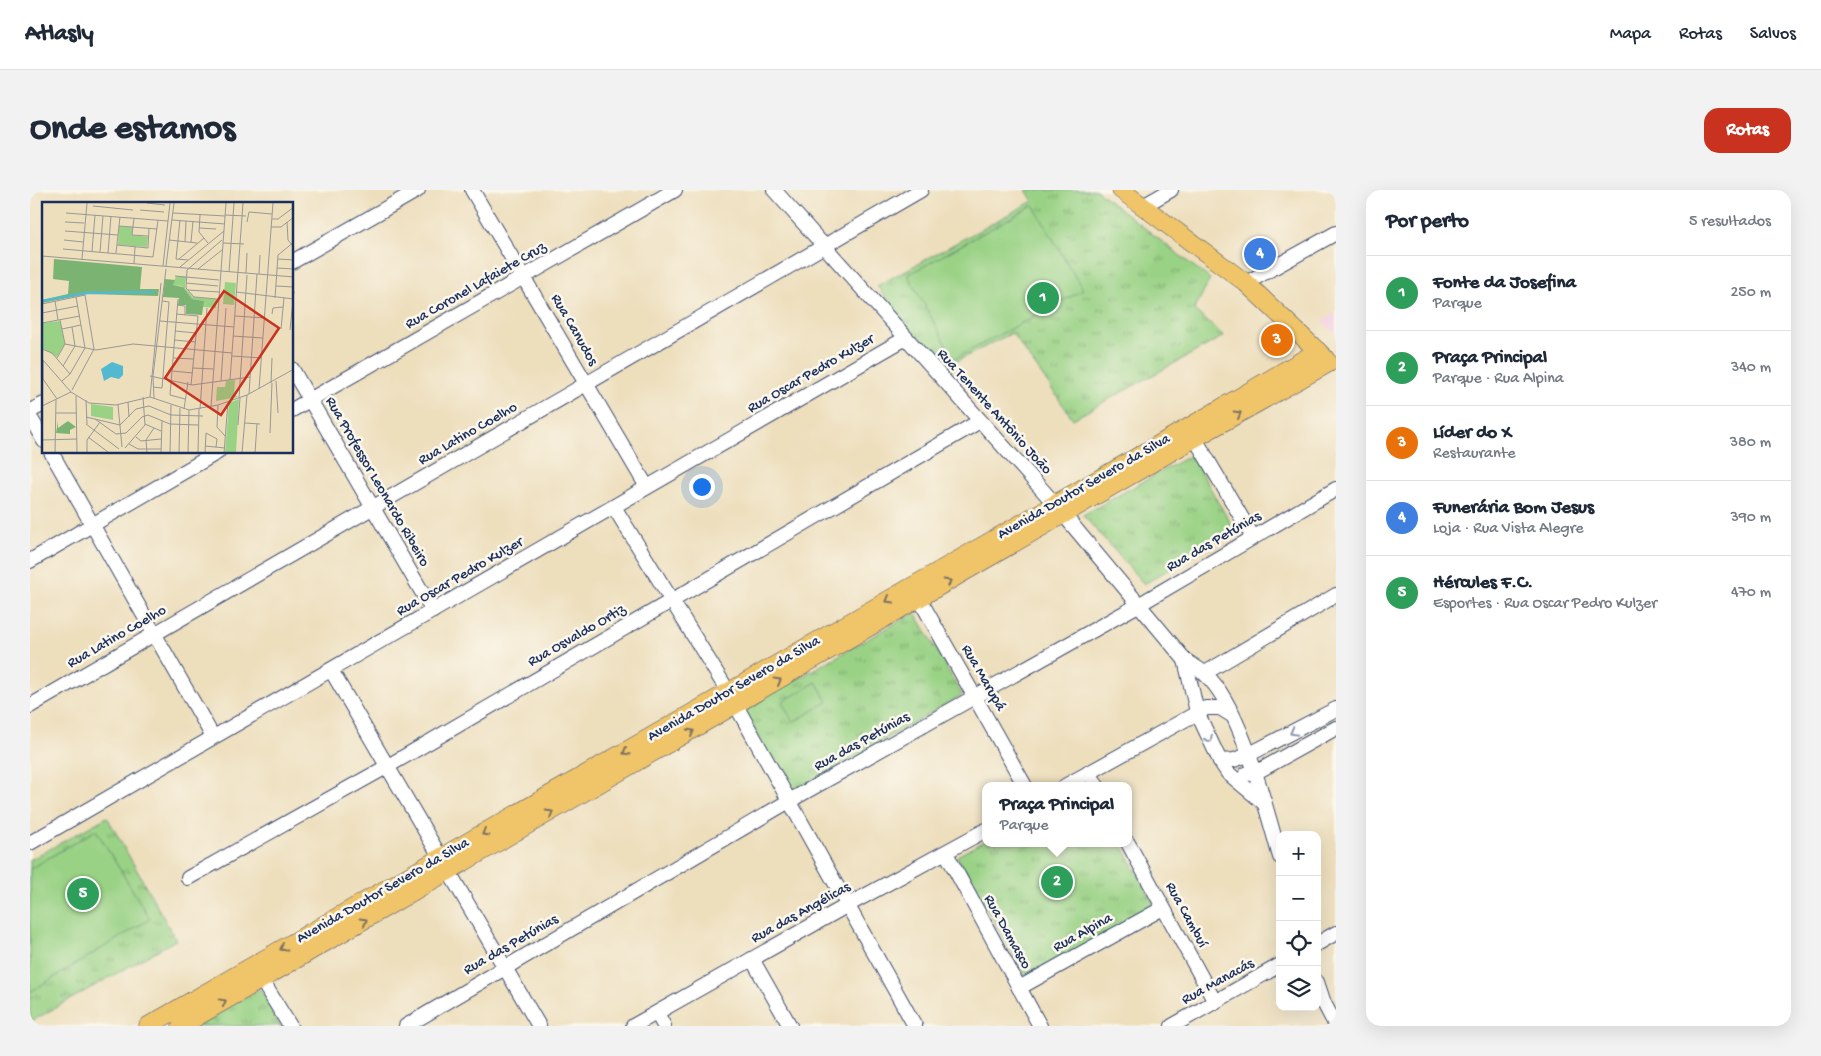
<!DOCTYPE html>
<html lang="pt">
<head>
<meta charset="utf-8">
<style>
  :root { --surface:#fff; --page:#f2f2f3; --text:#1f2937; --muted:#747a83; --line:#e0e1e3; --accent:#c8321e }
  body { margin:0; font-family:"Gochi Hand",sans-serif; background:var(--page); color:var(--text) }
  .controls { position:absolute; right:15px; bottom:15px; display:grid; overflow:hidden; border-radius:10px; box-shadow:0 5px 20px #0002 }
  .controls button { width:45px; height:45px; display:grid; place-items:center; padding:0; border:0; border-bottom:1px solid var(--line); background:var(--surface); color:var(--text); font:25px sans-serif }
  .you { position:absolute; left:671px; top:296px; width:18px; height:18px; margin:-12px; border:4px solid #fff; border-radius:50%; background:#1a73e8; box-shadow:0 0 0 8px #1a73e833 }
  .badge { display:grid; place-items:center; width:32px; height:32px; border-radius:50%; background:var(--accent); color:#fff; font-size:16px; font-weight:700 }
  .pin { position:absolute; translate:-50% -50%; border:2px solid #fff; box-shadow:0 1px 5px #0006 }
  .popup { position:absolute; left:952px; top:592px; width:150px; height:65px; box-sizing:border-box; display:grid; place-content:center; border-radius:10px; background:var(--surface); filter:drop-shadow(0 1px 4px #0005); font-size:16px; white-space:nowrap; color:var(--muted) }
  .popup b { font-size:19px; color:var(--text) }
  .popup::after { content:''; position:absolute; left:50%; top:100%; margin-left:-10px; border:10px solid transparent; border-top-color:var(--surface) }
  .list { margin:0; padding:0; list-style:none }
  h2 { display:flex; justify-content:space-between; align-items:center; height:65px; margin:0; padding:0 20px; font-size:21px }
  h2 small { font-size:16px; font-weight:400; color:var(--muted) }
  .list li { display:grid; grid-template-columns:32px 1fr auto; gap:15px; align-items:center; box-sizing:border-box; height:75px; padding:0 20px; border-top:1px solid var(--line) }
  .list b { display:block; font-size:19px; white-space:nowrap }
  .list p { margin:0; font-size:16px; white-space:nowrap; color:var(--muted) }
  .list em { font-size:16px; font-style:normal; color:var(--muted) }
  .icon { flex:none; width:28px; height:28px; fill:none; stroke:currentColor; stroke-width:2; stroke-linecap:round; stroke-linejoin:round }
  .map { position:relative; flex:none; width:1306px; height:836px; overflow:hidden; border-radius:15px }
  header { display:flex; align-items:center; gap:30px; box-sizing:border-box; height:70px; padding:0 25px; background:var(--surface); border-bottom:1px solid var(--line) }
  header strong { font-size:24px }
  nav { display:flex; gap:28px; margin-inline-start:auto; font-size:18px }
  .intro { display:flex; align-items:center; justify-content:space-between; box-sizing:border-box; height:120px; padding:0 30px }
  h1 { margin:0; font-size:35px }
  .button { padding:12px 22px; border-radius:15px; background:var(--accent); color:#fff; font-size:18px; font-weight:700 }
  main { display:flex; gap:30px; padding:0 30px }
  aside { flex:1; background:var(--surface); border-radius:15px; box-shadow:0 5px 20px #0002 }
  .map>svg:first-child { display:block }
  .built { fill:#f2cfe1 }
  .grass { fill:url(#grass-tufts); stroke:#5a8072 }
  .pitch { fill:#9ad285; stroke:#5a8072 }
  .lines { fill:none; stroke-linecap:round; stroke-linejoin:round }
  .minor-casing { stroke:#3a496c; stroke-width:16 }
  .major-casing { stroke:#3a496c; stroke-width:19 }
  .minor { stroke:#fff; stroke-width:14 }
  .major { stroke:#f0c469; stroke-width:18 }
  .oneway { stroke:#7b7263 }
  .oneway2 { stroke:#8d97ae }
  .labels { text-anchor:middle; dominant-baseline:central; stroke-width:5; stroke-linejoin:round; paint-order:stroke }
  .street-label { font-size:15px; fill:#1b2f5e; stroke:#fbf7ec }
  .inset-river { fill:none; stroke:#52b9d0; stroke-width:2.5 }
  .inset-road { fill:none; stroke:#999896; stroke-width:1 }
  .view { fill:#c8321e; fill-opacity:0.15; stroke:#c8321e; stroke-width:2.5 }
  .inset-edge { fill:none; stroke:#1b2f5e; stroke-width:2.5 }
</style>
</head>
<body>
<header>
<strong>Atlasly</strong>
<nav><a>Mapa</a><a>Rotas</a><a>Salvos</a></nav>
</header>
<div class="intro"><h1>Onde estamos</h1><a class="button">Rotas</a></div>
<main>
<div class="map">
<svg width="1306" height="836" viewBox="0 0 1306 836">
  <defs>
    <pattern id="grass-tufts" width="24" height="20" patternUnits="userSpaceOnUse" patternTransform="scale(1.25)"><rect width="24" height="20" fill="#9ad285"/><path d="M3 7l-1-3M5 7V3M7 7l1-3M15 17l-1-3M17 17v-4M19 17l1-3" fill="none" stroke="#7dab70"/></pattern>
  </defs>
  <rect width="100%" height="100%" fill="#fbf7ec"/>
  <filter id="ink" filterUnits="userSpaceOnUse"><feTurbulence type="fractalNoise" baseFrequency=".02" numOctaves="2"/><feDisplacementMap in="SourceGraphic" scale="10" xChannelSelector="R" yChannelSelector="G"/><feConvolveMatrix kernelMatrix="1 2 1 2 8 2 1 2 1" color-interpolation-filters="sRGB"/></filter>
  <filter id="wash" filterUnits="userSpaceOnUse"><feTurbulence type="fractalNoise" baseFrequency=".0096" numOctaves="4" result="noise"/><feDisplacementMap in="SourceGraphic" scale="20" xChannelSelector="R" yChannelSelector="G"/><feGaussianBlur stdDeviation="1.12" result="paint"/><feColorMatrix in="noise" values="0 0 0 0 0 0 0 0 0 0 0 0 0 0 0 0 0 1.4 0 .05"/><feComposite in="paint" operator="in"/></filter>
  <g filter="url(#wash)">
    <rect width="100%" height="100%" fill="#eddebc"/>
    <path class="built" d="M 1306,122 L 1306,145 L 1292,131 Z"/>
    <g class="grass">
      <path d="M 996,0 L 1066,0 L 1180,89 L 1164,120 L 1194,146 L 1043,229 L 982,143 L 911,179 L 847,96 L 1003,11 Z"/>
      <path d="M 1161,265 L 1205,341 L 1114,394 L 1053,325 Z"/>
      <path d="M 885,422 L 932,505 L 761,604 L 713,520 Z"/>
      <path d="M 77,627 L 146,750 L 0,832 L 0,670 Z"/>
      <path d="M 956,650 L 956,653 L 1091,653 L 1126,717 L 997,789 L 927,666 Z"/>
      <path d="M 230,799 L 251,836 L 163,836 Z"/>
    </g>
    <g class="pitch">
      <path d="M 1003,15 L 1053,100 L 924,169 L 878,85 Z"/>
      <path d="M 786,492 L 798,512 L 763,532 L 752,512 Z"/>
      <path d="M 66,640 L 120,729 L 0,802 L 0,679 Z"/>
    </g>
  </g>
  <g filter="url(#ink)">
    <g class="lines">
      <g class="minor-casing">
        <g id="minor">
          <path d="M 442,0 L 617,297"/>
          <path d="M 744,0 L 1024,313 L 1155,470 C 1161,474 1168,478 1174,483 C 1211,515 1236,619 1250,667"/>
          <path d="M 1113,16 L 1141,0"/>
          <path d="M 262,72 L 388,0"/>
          <path d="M 1216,93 L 1306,43"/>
          <path d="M 262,179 L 403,421"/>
          <path d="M 262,220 L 645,0"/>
          <path d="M 0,221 L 14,214"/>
          <path d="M 0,227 L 14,251"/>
          <path d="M 1160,240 L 1223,347"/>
          <path d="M 21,262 L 183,547"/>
          <path d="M 584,317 L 699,503 L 885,836"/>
          <path d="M 0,371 L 188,262"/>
          <path d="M 885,401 L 995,596"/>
          <path d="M 1155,470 L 1167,522 L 1190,571 L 1198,583 L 1234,613"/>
          <path d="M 301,480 L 509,836"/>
          <path d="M 1175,483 L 1306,405"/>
          <path d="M 0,516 L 891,0"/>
          <path d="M 1190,571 L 1204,570 L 1218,565 L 1306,519"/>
          <path d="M 1059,582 L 1067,596"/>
          <path d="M 1216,584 L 1225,583 L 1306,538"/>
          <path d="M 1035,596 L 1176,518 L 1190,518 L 1203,526"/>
          <path d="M 0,653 L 876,148"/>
          <path d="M 1098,653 L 1185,812"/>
          <path d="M 916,663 L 1010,836"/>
          <path d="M 158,688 L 358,576 L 950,231"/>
          <path d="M 1287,754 L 1306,743"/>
          <path d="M 722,769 L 760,836"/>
          <path d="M 226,781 L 260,836"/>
          <path d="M 1287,792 L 1294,813 L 1306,836"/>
          <path d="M 989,798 L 1133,718"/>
          <path d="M 627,823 L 634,836"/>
          <path d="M 376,836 L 759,611 L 1110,414 L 1306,299"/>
          <path d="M 603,836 L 818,715 L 956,640"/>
          <path d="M 1142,836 L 1250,775"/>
        </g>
      </g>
      <g class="major-casing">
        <g id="major">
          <path d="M 1091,0 L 1216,93 L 1295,168"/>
          <path d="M 118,836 L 1159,237 L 1288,161"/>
          <path d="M 151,836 L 1165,248 L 1299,173"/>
        </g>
      </g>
      <use href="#minor" class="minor"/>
      <use href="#major" class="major"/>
    </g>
    <defs><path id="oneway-chevron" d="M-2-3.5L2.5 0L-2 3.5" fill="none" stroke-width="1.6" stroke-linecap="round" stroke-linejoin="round" transform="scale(1.25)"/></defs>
    <g class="oneway">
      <use href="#oneway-chevron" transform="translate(1208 224) rotate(-30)"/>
      <use href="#oneway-chevron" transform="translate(918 392) rotate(-30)"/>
      <use href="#oneway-chevron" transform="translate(859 410) rotate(150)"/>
      <use href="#oneway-chevron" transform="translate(748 491) rotate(-30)"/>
      <use href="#oneway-chevron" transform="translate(661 542) rotate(-30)"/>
      <use href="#oneway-chevron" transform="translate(596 562) rotate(150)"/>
      <use href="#oneway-chevron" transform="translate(520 623) rotate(-30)"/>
      <use href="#oneway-chevron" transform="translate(455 643) rotate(150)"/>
      <use href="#oneway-chevron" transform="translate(334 731) rotate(-30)"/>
      <use href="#oneway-chevron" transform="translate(253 758) rotate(150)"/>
      <use href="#oneway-chevron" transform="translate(193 812) rotate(-29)"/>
    </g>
    <g class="oneway2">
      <use href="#oneway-chevron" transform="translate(1263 542) rotate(152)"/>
      <use href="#oneway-chevron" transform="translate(1179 549) rotate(64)"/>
    </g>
  </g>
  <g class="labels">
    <g class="street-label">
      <text transform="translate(446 96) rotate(-30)">Rua Coronel Lafaiete Cruz</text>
      <text transform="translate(544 140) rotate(60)">Rua Canudos</text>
      <text transform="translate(781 184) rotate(-30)">Rua Oscar Pedro Kulzer</text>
      <text transform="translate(964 222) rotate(48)">Rua Tenente Antônio João</text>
      <text transform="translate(438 244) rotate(-30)">Rua Latino Coelho</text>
      <text transform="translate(347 292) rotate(60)">Rua Professor Leonardo Ribeiro</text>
      <text transform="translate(1054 297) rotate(-30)">Avenida Doutor Severo da Silva</text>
      <text transform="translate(1184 352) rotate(-30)">Rua das Petúnias</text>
      <text transform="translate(430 387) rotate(-30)">Rua Oscar Pedro Kulzer</text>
      <text transform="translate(547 446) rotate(-30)">Rua Osvaldo Ortiz</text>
      <text transform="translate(87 447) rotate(-30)">Rua Latino Coelho</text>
      <text transform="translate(953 488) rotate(60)">Rua Marupá</text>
      <text transform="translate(704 499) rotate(-30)">Avenida Doutor Severo da Silva</text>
      <text transform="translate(832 552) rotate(-29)">Rua das Petúnias</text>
      <text transform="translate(353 701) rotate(-30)">Avenida Doutor Severo da Silva</text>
      <text transform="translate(771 723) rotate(-29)">Rua das Angélicas</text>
      <text transform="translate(1156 725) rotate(61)">Rua Cambuí</text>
      <text transform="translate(977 742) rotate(61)">Rua Damasco</text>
      <text transform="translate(1053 743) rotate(-29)">Rua Alpina</text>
      <text transform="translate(481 755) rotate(-30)">Rua das Petúnias</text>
      <text transform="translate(1188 792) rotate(-29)">Rua Manacás</text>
    </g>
  </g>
  <g transform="translate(12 12)">
    <rect width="251" height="251" fill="#eddebc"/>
    <path d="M 77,24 L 90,25 L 90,33 L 106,35 L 105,45 L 76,43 ZM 134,74 L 144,75 L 143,86 L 151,95 L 174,97 L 174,106 L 161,105 L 161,99 L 150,97 L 140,84 L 131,83 ZM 183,80 L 194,81 L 192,103 L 181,102 ZM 18,119 L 23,142 L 15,155 L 0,146 L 0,121 ZM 193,178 L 192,192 L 196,195 L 174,199 L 175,185 L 183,185 L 184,179 Z" fill="#9ad285"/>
    <path d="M 12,57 L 100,65 L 98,87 L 117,87 L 116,94 L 46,92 L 0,101 L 0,98 L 26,92 L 27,79 L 11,77 ZM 123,77 L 133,78 L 131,83 L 141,85 L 150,97 L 162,99 L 160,113 L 144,112 L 144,103 L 136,103 L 137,96 L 121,95 ZM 16,219 L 16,226 L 26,219 L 34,225 L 28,228 L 28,232 L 14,231 Z" fill="#7bb472"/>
    <path d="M 197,197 L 194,251 L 183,251 L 187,201 ZM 49,202 L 71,205 L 71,218 L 49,214 Z" fill="#9ad285"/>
    <path d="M 70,160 L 81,164 L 81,173 L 77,177 L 69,175 L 62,179 L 59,167 Z" fill="#52b9d0"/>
    <path class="inset-river" d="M 0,99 L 43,91 L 113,90"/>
    <path class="inset-road" d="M 105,1 L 123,3M 184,1 L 179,69 L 252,75M 51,4 L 91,8M 98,8 L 122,10M 24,11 L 126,19M 131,11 L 183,14M 158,13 L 157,30 L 166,41M 183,13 L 204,14M 92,16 L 90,33 L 106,34M 230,17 L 236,17 L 252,5M 130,18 L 183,22M 138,18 L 134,57 L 146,58M 23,20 L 42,21M 205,20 L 207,10 L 230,12M 245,20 L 246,38 L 252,45M 77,24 L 115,27M 229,25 L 239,25 L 252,15M 157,26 L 174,27M 23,29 L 76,33M 22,38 L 41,40M 127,38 L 155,41M 143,40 L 144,19M 149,40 L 151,19M 181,41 L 202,42M 75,43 L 106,46 L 107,26M 21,47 L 111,55 L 116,18M 50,49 L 53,13M 58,50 L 61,14M 66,51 L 69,14M 74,51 L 78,15M 0,54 L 179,69 L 169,205M 40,57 L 45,1M 137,57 L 162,36M 236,57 L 252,58M 92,62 L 93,45M 121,64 L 128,1M 124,64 L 132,1M 138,65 L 182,29M 235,66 L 252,67M 156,67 L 180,48M 187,70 L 192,1M 204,71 L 205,51M 217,72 L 218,53M 133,74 L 177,78M 144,81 L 176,84M 234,84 L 252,85M 146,88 L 177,90M 194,90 L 252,97M 233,96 L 236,53 L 252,40M 136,97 L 128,193 L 143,197M 175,97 L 152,95 L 144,86 L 145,68 L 180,38M 13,99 L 16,118M 0,102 L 43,93 L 52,147 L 30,188M 135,103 L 143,104 L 143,113M 0,111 L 36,104M 134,112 L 156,114 L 149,183M 230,112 L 231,106 L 241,105M 193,114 L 223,116M 118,119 L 192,125M 0,121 L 38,114M 20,127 L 39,123M 239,127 L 242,96M 248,128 L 252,89M 133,129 L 154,131M 191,134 L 221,136M 132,138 L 154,140M 23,142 L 54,148 L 91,142 L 190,151M 0,147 L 10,151 L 28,172M 190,154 L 220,156M 15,156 L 23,142 L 18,118M 131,156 L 152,157M 0,157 L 29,190 L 47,201 L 74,203 L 108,195 L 147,208 L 176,203 L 205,193 L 252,167M 1,158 L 1,177 L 15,197M 21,164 L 33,144 L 30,125M 151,166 L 171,167M 130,169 L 151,171M 108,174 L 150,183 L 208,175M 188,178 L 201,1M 20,179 L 28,172 L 43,146 L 34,95M 179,179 L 184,106M 234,179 L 236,211M 229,181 L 230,156M 111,185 L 120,186 L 127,100 L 120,99M 217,187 L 231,1M 207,192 L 215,72M 34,194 L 35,251M 108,195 L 119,81M 112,196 L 111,174 L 124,67M 197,196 L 205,73M 44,198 L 45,222M 86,200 L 87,215M 76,203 L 80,245M 176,203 L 175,225 L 183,234M 0,204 L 29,190M 142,207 L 146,180M 158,207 L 165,106M 14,211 L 35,211M 44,215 L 78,223 L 94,207 L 107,204 L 129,213 L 161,214M 53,217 L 74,232 L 84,231 L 100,215 L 106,213 L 128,222 L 156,223M 203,221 L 218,222M 44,222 L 77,247M 103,222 L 119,229M 196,223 L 198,196M 228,231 L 230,181M 46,235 L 66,250M 94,235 L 99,239 L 119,237M 0,238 L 35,237M 87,242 L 96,247 L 119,247M 163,244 L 183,246M 83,246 L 103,223 L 101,195M 13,251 L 14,198M 45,251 L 45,238 L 58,220M 105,251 L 104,238 L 112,226M 119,251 L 120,219M 128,251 L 129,203M 137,251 L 138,206M 146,251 L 147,208M 156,251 L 157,207M 163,251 L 164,231 L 175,237 L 174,245M 182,251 L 186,200M 200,251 L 205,193M 213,251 L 215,222"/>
    <path class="view" d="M 182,89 L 237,126 L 179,213 L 123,176 Z"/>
    <rect width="251" height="251" class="inset-edge"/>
  </g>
</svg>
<div class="controls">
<button>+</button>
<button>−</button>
<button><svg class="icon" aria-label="locate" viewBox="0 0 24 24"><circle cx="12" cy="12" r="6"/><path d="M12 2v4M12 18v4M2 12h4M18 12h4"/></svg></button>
<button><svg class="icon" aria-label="layers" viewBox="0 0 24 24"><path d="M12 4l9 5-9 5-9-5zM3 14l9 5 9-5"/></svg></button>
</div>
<div class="you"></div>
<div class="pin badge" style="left:1013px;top:108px;background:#2e9e5b">1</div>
<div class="pin badge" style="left:1027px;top:692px;background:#2e9e5b">2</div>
<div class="popup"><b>Praça Principal</b>Parque</div>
<div class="pin badge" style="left:1247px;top:150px;background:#e8710a">3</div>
<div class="pin badge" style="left:1230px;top:64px;background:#3f7fe0">4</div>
<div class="pin badge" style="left:53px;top:704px;background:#2e9e5b">5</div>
</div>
<aside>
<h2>Por perto<small>5 resultados</small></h2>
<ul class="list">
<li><span class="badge" style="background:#2e9e5b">1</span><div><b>Fonte da Josefina</b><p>Parque</p></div><em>250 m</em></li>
<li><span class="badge" style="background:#2e9e5b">2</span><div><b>Praça Principal</b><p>Parque · Rua Alpina</p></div><em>340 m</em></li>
<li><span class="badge" style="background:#e8710a">3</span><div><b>Líder do X</b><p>Restaurante</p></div><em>380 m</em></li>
<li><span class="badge" style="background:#3f7fe0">4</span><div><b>Funerária Bom Jesus</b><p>Loja · Rua Vista Alegre</p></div><em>390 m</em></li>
<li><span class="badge" style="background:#2e9e5b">5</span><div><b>Hércules F.C.</b><p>Esportes · Rua Oscar Pedro Kulzer</p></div><em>470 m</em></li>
</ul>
</aside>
</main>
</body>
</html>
